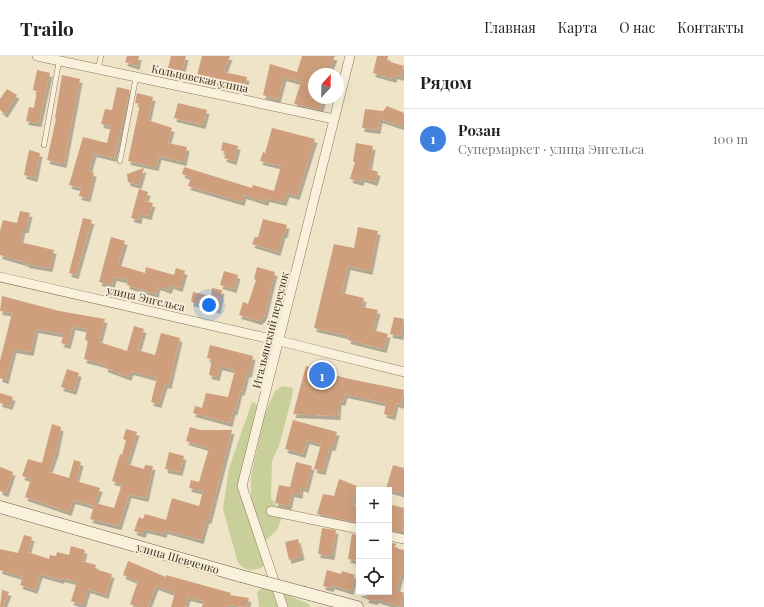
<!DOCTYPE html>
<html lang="ru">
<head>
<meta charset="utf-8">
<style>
  :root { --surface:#fff; --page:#f6f6f6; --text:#222; --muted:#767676; --line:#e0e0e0; --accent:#b45309 }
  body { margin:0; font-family:"Playfair Display",serif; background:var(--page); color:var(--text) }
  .controls { position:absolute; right:12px; bottom:12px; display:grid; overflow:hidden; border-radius:0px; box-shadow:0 4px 16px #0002 }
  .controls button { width:36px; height:36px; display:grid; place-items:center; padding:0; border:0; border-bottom:1px solid var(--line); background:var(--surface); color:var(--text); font:20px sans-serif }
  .compass { position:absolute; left:308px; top:12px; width:36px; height:36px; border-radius:50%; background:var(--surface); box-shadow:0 4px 16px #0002; rotate:22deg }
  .you { position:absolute; left:209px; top:249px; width:14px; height:14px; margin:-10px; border:3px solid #fff; border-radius:50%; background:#1a73e8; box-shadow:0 0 0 6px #1a73e833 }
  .badge { display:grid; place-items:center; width:26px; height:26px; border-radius:50%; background:var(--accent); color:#fff; font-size:13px; font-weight:700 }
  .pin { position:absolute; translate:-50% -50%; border:2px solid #fff; box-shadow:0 1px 4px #0006 }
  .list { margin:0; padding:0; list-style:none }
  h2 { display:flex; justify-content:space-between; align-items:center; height:52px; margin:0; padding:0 16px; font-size:17px }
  h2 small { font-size:13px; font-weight:400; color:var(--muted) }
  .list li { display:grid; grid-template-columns:26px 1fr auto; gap:12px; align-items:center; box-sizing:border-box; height:60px; padding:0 16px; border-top:1px solid var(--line) }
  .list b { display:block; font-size:15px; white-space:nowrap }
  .list p { margin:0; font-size:13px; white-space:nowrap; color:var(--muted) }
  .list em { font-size:13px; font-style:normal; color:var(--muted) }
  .icon { flex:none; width:22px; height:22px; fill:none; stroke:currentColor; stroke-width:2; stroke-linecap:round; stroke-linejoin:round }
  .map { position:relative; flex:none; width:404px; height:551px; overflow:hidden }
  header { display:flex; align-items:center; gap:24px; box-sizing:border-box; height:56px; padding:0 20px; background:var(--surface); border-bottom:1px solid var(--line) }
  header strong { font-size:19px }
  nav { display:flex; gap:22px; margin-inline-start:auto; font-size:14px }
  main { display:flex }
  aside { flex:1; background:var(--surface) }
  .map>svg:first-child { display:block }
  .green { fill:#c9cf9b }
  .building { fill:#cf9f7d; filter:url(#shadow) }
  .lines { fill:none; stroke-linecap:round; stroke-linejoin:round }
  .lane-casing { stroke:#8d765c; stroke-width:5.5 }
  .street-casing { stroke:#8d765c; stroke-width:10 }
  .secondary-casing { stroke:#6f573f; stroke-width:13 }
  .lane { stroke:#faf1dc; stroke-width:4.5 }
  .street { stroke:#faf1dc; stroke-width:9 }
  .secondary { stroke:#faf1dc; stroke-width:12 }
  .secondary-bridge-casing { stroke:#6f573f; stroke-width:13; stroke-linecap:butt }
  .secondary-bridge { stroke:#faf1dc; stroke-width:12 }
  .labels { text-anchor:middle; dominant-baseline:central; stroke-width:4; stroke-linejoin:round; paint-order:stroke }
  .street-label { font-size:11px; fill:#3d2e20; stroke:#f7eed8 }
</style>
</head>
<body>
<header>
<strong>Trailo</strong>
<nav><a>Главная</a><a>Карта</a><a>О нас</a><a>Контакты</a></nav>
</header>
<main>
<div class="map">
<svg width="404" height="551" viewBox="0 0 404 551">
  <defs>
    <filter id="shadow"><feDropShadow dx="2.5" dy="4" stdDeviation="0" flood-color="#0004"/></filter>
  </defs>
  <rect width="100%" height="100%" fill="#f0e4c8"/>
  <g class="green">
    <path d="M 282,330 L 293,332 L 292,341 L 279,390 L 272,405 L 271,442 L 283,459 L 277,474 L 265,485 L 268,495 L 263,511 C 252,515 247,516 238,507 L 223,453 L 229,412 L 252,346 L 258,349 L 246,426 L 248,440 L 251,442 L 251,420 L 264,359 L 275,335 Z"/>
    <path d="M 265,530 L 309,548 L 310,551 L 259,551 L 257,536 Z"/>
  </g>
  <g class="building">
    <path d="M 127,0 L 139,0 L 137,10 L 125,6 Z"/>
    <path d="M 171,0 L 186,0 L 182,16 L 168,12 Z"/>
    <path d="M 202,0 L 230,0 L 224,16 L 247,21 L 244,34 L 196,23 Z"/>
    <path d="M 302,0 L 335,0 L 328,18 L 314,18 L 314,42 L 324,42 L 320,54 L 294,48 L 301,26 L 284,21 L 278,43 L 263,39 L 270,8 L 297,16 Z"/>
    <path d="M 377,0 L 388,0 L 387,5 L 404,10 L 401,21 L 395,19 L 394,23 L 373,17 Z"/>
    <path d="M 37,14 L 50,17 L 39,67 L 26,65 L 29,51 L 34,52 L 37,35 L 33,34 Z"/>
    <path d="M 62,19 L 80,23 L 64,108 L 47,104 L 56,63 L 55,62 Z"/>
    <path d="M 117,31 L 130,34 L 114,102 L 94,97 L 89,115 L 94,117 L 88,142 L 79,140 L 81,132 L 69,129 L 83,81 L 107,87 L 111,70 L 101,68 L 105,53 L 112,54 Z"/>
    <path d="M 7,33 L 17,39 L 5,58 L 0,54 L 0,43 Z"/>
    <path d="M 137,37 L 153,41 L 148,64 L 172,72 L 168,87 L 187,91 L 184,106 L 159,100 L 156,111 L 128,105 L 140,48 L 135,47 Z"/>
    <path d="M 178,47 L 207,54 L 203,69 L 174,62 Z"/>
    <path d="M 387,50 L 404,57 L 404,71 L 380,63 L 378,74 L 362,72 L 365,53 L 383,55 Z"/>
    <path d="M 272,72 L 315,83 L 297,140 L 287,137 L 284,146 L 267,142 L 266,146 L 244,139 L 242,146 L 188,130 L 191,121 L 182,118 L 184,111 L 252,132 L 253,129 L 274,135 L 281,110 L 260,105 L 263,96 L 265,97 Z"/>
    <path d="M 223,86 L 238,90 L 234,105 L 224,102 L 226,96 L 221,94 Z"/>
    <path d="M 356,87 L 373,90 L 369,113 L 378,116 L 375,126 L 362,122 L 361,126 L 350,123 L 355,106 L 353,105 Z"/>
    <path d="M 29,94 L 40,97 L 35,122 L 24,119 Z"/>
    <path d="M 144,112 L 139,129 L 128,126 L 127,118 Z"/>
    <path d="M 139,133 L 148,136 L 145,145 L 153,147 L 149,160 L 140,158 L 139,164 L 131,162 Z"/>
    <path d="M 20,155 L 30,157 L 26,173 L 23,173 L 20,186 L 54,194 L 50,212 L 26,208 L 27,207 L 0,199 L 0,175 L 3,164 L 17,167 Z"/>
    <path d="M 83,162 L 92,164 L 76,219 L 69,217 Z"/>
    <path d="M 263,163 L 287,169 L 285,178 L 283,178 L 278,196 L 252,188 L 255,181 L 258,181 Z"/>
    <path d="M 358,171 L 378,175 L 370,215 L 348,210 L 342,237 L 364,242 L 362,251 L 378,254 L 373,274 L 388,278 L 384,293 L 348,284 L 349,280 L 314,272 L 334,188 L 354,192 Z"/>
    <path d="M 111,181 L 125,185 L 118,209 L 145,217 L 146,211 L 174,219 L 176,212 L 185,215 L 180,232 L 171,229 L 169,234 L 158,230 L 156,238 L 127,229 L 128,224 L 114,221 L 112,229 L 99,226 Z"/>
    <path d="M 257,211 L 275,216 L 264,261 L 259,265 L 239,259 L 243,246 L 248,248 L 256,224 L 254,223 Z"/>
    <path d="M 224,215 L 238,219 L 234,233 L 220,229 Z"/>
    <path d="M 212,232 L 222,234 L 218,254 L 191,246 L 193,236 L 211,240 Z"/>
    <path d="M 2,240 L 59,255 L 105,263 L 99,286 L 127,295 L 134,270 L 144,273 L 138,294 L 155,299 L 161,277 L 180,282 L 169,329 L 165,328 L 159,348 L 151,346 L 157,322 L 131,315 L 129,321 L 105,312 L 106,309 L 84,303 L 88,285 L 85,284 L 87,273 L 73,270 L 68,289 L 61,287 L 64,278 L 36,273 L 31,296 L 14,293 L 6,324 L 0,322 L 0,305 L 12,257 L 0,255 Z"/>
    <path d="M 394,261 L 404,263 L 401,280 L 390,278 Z"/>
    <path d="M 210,289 L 253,300 L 249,318 L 247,317 L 242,336 L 240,335 L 235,355 L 233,355 L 230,367 L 193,357 L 195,350 L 202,352 L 206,337 L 228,341 L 235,314 L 220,310 L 217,321 L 209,319 L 212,303 L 207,302 Z"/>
    <path d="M 306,310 L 345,322 L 404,334 L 401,349 L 396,347 L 393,360 L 384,358 L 386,347 L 345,338 L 343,346 L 339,345 L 338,360 L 293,358 Z"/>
    <path d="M 67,313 L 79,317 L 74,335 L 61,331 Z"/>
    <path d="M 0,337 L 13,341 L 10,350 L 0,347 Z"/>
    <path d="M 293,364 L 337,376 L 333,391 L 330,390 L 323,415 L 314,413 L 321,388 L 307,384 L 303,398 L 285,393 Z"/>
    <path d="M 52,368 L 61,371 L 56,396 L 49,416 L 69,422 L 74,404 L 81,406 L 76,425 L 100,432 L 95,447 L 114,452 L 122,428 L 112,425 L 120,398 L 122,399 L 126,384 L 123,383 L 126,373 L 137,376 L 127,408 L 144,413 L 145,409 L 153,410 L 146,442 L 129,438 L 119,470 L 90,463 L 94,450 L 73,444 L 69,456 L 25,441 L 31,423 L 22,420 L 28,403 L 42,407 Z"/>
    <path d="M 190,371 L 200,374 L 232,374 L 209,464 L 207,463 L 201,484 L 165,474 L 164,478 L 145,473 L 143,478 L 134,475 L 139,461 L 143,463 L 145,458 L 166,464 L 172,442 L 199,450 L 203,435 L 189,432 L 191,424 L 199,426 L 209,392 L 186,385 Z"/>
    <path d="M 169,396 L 184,400 L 180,416 L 165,413 Z"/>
    <path d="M 296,406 L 312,410 L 306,433 L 301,431 L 300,439 L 292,437 L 289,450 L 275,447 L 279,429 L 290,431 Z"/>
    <path d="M 393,409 L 404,412 L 404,438 L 386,433 Z"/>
    <path d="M 0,411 L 13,416 L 6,437 L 0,435 Z"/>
    <path d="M 339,423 L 357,430 L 352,449 L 359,451 L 359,467 L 317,458 L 323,438 L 334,440 Z"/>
    <path d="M 392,449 L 404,452 L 402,476 L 389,474 Z"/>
    <path d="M 322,472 L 336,474 L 332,500 L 318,498 Z"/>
    <path d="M 352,478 L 359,479 L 359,505 L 348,503 Z"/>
    <path d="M 24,479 L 32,481 L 28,496 L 49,503 L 50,499 L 56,500 L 57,496 L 69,499 L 71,490 L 85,494 L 82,505 L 96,509 L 95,513 L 112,518 L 106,539 L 88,533 L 83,549 L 71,545 L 77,526 L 62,522 L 61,524 L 40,518 L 35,534 L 20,529 L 23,521 L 0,514 L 0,493 L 18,497 Z"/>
    <path d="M 298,483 L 302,500 L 289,504 L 285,486 Z"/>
    <path d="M 389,486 L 396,488 L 394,492 L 404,494 L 404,520 L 401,519 L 397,534 L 404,537 L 401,551 L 376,543 L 375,545 L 366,543 L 367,540 L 359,537 L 359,536 L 389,536 Z"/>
    <path d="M 128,505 L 166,521 L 166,519 L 231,537 L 230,539 L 249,542 L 247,551 L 227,549 L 227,551 L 202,551 L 204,545 L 188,541 L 185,551 L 171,551 L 175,537 L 156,530 L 148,551 L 138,551 L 130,548 L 138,525 L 123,519 Z"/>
    <path d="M 327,514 L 341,518 L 342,515 L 355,519 L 351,535 L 332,529 L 331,532 L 323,530 Z"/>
    <path d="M 2,534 L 9,536 L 3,551 L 0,551 Z"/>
  </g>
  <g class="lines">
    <g class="lane-casing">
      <g id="lane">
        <path d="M 98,13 L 101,0"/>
        <path d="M 44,89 L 59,5"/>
        <path d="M 120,105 L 136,21"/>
      </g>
    </g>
    <g class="street-casing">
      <g id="street">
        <path d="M 37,0 L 334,63"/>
        <path d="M 0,221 L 280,285 L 404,316"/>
        <path d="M 271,455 L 359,473"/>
        <path d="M 389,480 L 404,483"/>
        <path d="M 283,551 L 242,430 L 350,0"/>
      </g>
    </g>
    <g class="secondary-casing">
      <g id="secondary">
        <path d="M 0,451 L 241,520"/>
        <path d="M 305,537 L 357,551"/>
      </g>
    </g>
    <use href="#lane" class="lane"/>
    <use href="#street" class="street"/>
    <use href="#secondary" class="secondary"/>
    <g class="secondary-bridge-casing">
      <path id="secondary-bridge" d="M 241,520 L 305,537"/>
    </g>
    <use href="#secondary-bridge" class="secondary-bridge"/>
  </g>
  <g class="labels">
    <g class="street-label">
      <text transform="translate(200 22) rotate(12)">Кольцовская улица</text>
      <text transform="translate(146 242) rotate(13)">улица Энгельса</text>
      <text transform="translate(270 274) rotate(-76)">Итальянский переулок</text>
      <text transform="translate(178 502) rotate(16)">улица Шевченко</text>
    </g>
  </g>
</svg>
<div class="controls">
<button>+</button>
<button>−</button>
<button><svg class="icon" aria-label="locate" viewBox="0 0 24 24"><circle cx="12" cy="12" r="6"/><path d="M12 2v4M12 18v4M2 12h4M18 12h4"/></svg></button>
</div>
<svg class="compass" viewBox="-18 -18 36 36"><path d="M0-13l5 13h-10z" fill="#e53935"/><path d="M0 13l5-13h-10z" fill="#767676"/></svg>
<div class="you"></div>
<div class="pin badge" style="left:322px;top:319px;background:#3f7fe0">1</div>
</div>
<aside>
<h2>Рядом<small></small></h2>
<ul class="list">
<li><span class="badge" style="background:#3f7fe0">1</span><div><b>Розан</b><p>Супермаркет · улица Энгельса</p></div><em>100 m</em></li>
</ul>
</aside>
</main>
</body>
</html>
